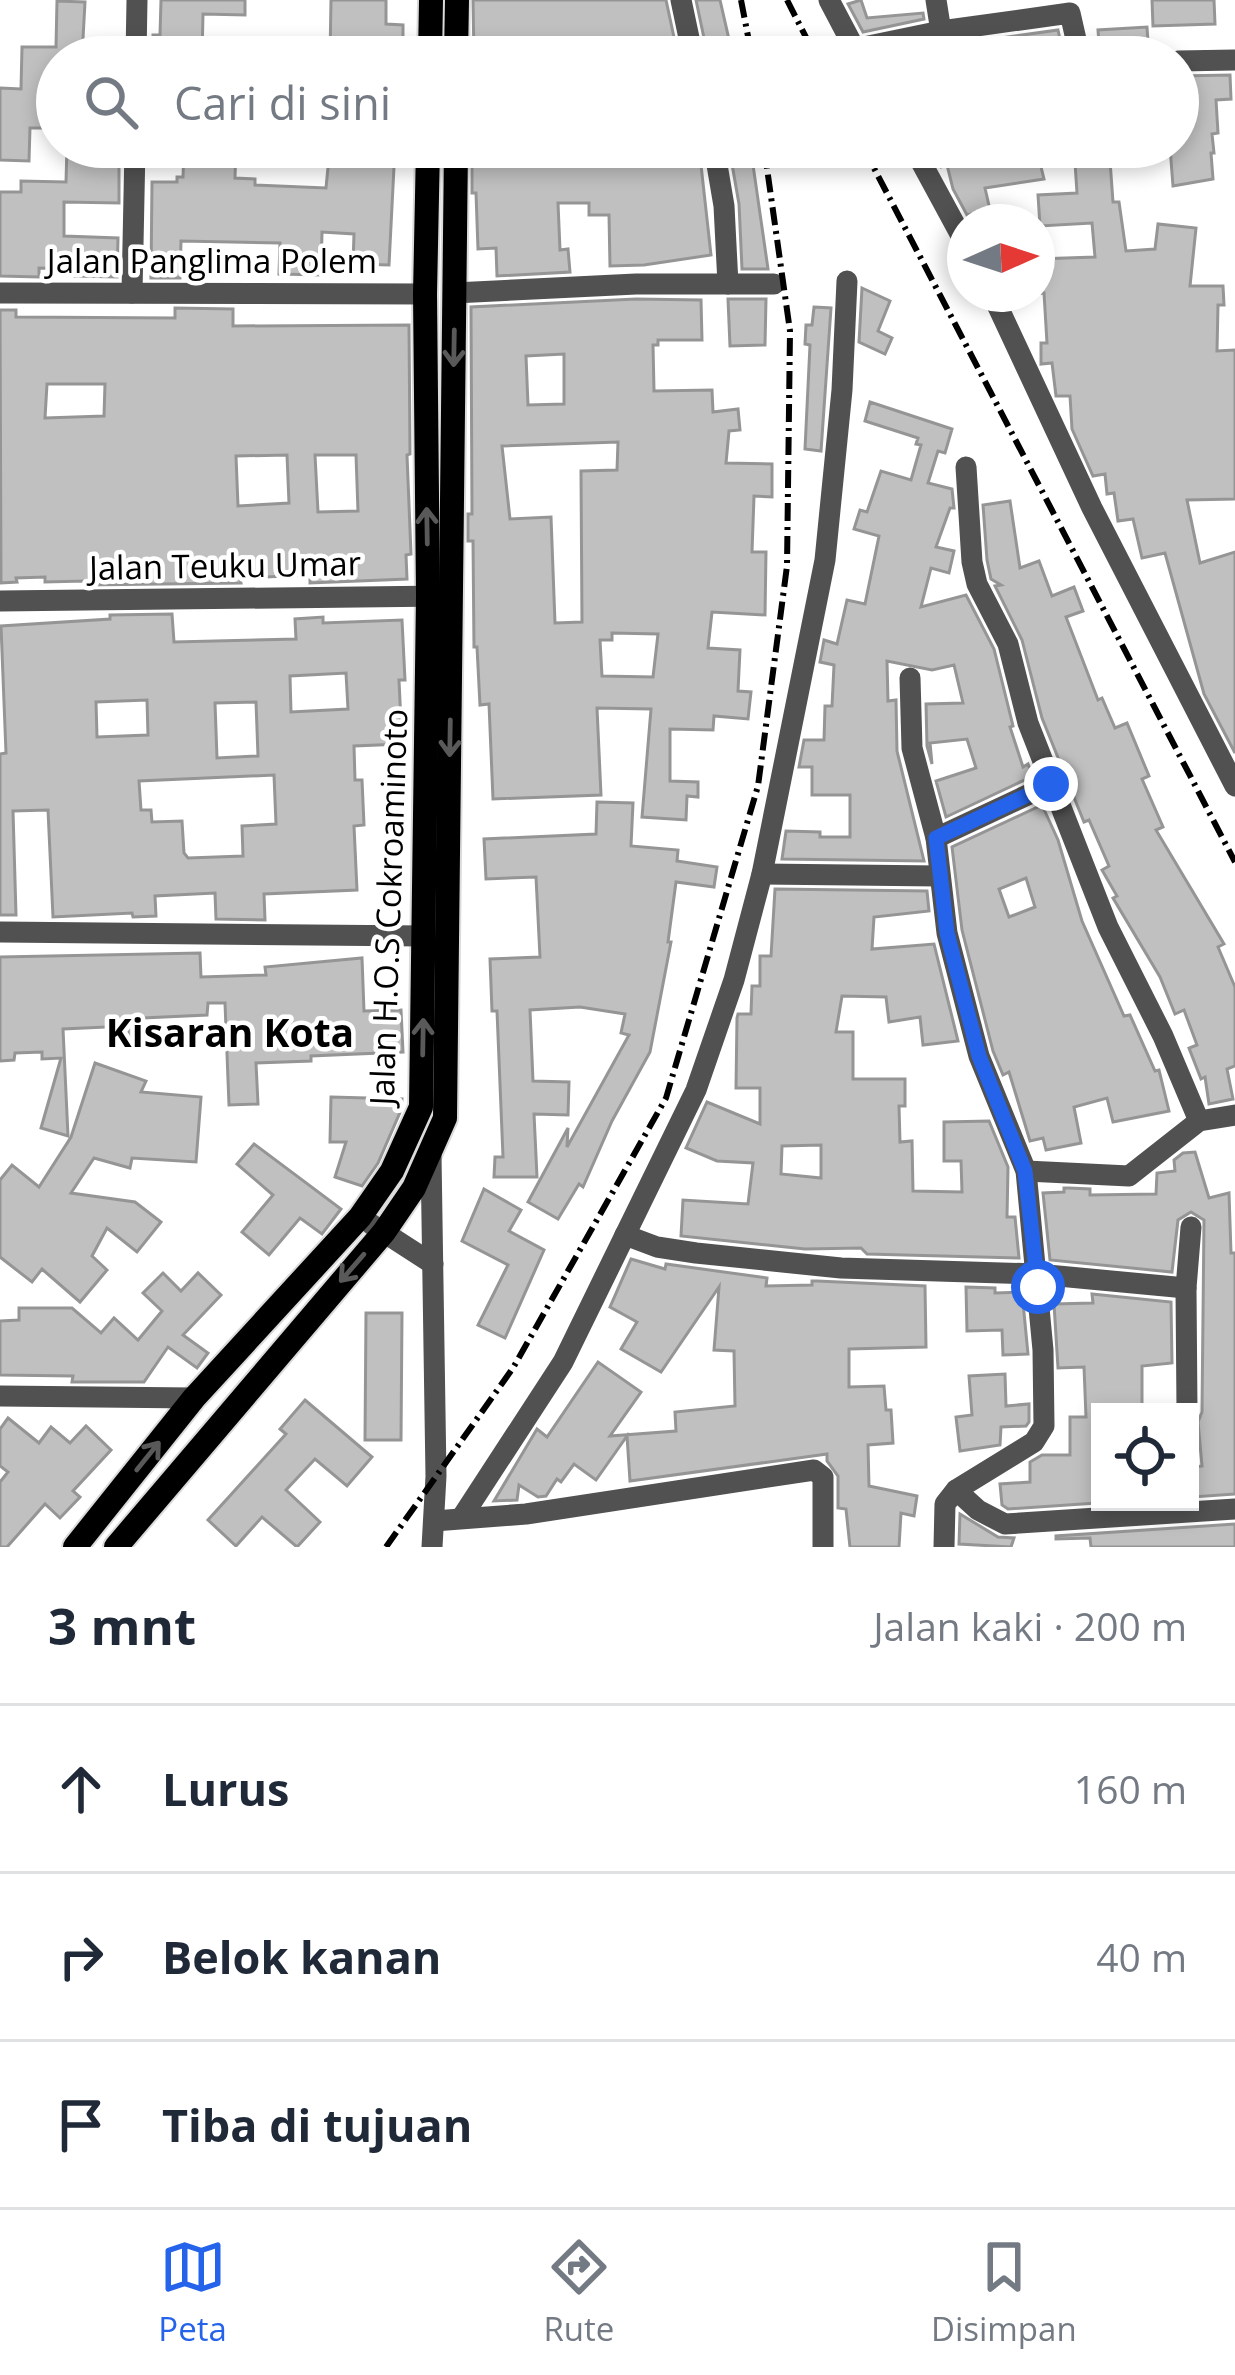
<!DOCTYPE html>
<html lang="id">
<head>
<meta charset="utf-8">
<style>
  :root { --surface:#fff; --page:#f2f2f3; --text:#1f2937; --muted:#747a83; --line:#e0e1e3; --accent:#2563eb }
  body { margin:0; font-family:"Open Sans",sans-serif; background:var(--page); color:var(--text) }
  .controls { position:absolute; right:36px; bottom:36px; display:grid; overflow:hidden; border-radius:0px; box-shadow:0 6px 18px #0003 }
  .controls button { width:108px; height:108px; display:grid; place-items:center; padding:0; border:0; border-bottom:3px solid var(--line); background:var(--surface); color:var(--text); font:60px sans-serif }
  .compass { position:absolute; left:947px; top:204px; width:108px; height:108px; border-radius:50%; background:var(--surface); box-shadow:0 6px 18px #0003; rotate:87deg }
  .stop { position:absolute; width:36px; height:36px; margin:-27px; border:9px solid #2563eb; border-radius:50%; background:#fff }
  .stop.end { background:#2563eb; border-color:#fff; box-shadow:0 3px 12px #0008 }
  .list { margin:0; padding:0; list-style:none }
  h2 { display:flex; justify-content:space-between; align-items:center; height:156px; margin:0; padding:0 48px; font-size:51px }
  h2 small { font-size:39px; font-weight:400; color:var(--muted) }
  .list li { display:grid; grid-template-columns:78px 1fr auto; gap:36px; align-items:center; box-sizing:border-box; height:168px; padding:0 48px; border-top:3px solid var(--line) }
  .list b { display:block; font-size:45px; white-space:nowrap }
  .list em { font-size:39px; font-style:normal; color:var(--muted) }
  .icon { flex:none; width:66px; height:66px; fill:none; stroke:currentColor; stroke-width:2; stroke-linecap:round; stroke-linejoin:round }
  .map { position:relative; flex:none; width:1235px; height:1547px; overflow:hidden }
  .search { position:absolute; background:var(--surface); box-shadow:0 6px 18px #0003; left:36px; right:36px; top:36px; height:132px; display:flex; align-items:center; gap:30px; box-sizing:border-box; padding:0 42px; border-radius:66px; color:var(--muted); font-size:45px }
  .sheet { height:660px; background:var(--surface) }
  nav { display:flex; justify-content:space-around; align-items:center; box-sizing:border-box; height:168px; border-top:3px solid var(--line); background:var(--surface); font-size:33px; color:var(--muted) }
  nav a { display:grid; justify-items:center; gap:6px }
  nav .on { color:var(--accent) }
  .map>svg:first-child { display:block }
  .building { fill:#c0c0c0; stroke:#959595; stroke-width:3; fill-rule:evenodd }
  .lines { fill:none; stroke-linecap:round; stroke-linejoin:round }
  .major-casing { stroke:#dbdbdb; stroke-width:28 }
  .minor { stroke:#515151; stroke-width:21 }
  .major { stroke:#000; stroke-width:24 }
  .rail { stroke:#000; stroke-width:6; stroke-dasharray:18 6 3 6; stroke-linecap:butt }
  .oneway { stroke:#595959 }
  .route { stroke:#2563eb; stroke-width:15 }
  .labels { text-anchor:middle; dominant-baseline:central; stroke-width:9; stroke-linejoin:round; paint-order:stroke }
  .street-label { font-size:33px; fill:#000; stroke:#fff }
  .quarter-label { font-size:39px; font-weight:bold; fill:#000; stroke:#fff }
</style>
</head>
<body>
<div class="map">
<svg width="1235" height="1547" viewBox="0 0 1235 1547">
  <rect width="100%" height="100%" fill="#fff"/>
  <g class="building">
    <path d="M 161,0 L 245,0 L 245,15 L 203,14 L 202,57 L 153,57 L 153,35 L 160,35 Z"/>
    <path d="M 331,0 L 386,0 L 386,24 L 403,25 L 403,57 L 330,57 Z"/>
    <path d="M 473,0 L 666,0 L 678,56 L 474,57 Z"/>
    <path d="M 696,0 L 720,0 L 733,57 L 708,57 Z"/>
    <path d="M 861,0 L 867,18 L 923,13 L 924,19 L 863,32 L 848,4 Z"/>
    <path d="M 1152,0 L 1214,0 L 1215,24 L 1153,26 Z"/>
    <path d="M 57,1 L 85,2 L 82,57 L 57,57 L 57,128 L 30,128 L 29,161 L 0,160 L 0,88 L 21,89 L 22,47 L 56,47 Z"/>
    <path d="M 1147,27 L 1149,57 L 1100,57 L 1098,30 Z"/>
    <path d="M 1058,30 L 1064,57 L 1014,57 L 1013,48 L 960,54 L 958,44 Z"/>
    <path d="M 1230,75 L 1231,99 L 1216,100 L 1218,133 L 1212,134 L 1214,153 L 1211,153 L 1213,179 L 1173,186 L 1170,147 L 1178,147 L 1178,76 Z"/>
    <path d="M 67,147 L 119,147 L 119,203 L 64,202 L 64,236 L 118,238 L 117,277 L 75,276 L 75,269 L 39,268 L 39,277 L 0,276 L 0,192 L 21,192 L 21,181 L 66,182 Z"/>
    <path d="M 184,147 L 236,147 L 235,178 L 255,179 L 255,185 L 326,188 L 330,147 L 395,147 L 389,265 L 353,264 L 354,234 L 322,232 L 321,275 L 279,274 L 280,243 L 181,241 L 180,278 L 151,278 L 152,182 L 177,182 L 177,177 L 183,177 Z"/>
    <path d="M 472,147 L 699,147 L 711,255 L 644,265 L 610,266 L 609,215 L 589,215 L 589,203 L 558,203 L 560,250 L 568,249 L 570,272 L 497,276 L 496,248 L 478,249 L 476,193 L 472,193 Z"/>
    <path d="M 729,147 L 750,147 L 751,151 L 768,269 L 742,269 L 739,204 Z"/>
    <path d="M 930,147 L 1036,147 L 1044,179 L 985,188 L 990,210 L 967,215 L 953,189 L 947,165 L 941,167 Z"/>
    <path d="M 1074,147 L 1109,147 L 1113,202 L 1119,202 L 1126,251 L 1155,249 L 1158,224 L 1196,228 L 1190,286 L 1223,286 L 1224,305 L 1218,305 L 1217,351 L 1235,350 L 1235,499 L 1187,500 L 1200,563 L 1235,552 L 1235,753 L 1204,694 L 1165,553 L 1142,558 L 1133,519 L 1118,521 L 1114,493 L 1107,494 L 1105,474 L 1093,476 L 1072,429 L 1070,396 L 1056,396 L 1052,363 L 1041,364 L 1041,343 L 1047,343 L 1044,293 L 1037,294 L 1037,259 L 1095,257 L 1092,223 L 1040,226 L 1038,195 L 1077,193 Z"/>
    <path d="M 862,288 L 890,301 L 878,331 L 892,338 L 885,354 L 859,342 Z"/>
    <path d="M 636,299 L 701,300 L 702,340 L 658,340 L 658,345 L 653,345 L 654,391 L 712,390 L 713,412 L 738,409 L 740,430 L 729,431 L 726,463 L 772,464 L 772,497 L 754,496 L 752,552 L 766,552 L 765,615 L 712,612 L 708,648 L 740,650 L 738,691 L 751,692 L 748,719 L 714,716 L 713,730 L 670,729 L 670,781 L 698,782 L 698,797 L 687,796 L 686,820 L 642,817 L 651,709 L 597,708 L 601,795 L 493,799 L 489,704 L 480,705 L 477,647 L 474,647 L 473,541 L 468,541 L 468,514 L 472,514 L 471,307 ZM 564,354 L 564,404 L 528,405 L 526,356 ZM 618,442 L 617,470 L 581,471 L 582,622 L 555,623 L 551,517 L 510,519 L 502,446 ZM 612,633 L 658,634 L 653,677 L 602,676 L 600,640 L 612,640 Z"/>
    <path d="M 728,299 L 766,299 L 765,345 L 730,346 Z"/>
    <path d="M 814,307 L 831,308 L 821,451 L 805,449 L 810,345 L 805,344 L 806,325 L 812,325 Z"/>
    <path d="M 175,308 L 233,309 L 233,326 L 409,325 L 410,454 L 407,455 L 411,554 L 406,555 L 407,579 L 310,583 L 310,575 L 240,578 L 241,583 L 85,585 L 85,581 L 45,582 L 45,577 L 16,578 L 17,582 L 1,583 L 0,310 L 16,310 L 16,317 L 175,318 ZM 47,384 L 105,384 L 104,416 L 45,418 ZM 287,455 L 289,503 L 238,506 L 236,456 ZM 315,455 L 356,455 L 358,511 L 318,512 Z"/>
    <path d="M 870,402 L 952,429 L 945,453 L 938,451 L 928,483 L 952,489 L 954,508 L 950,508 L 936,547 L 954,551 L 949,573 L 931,568 L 921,607 L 966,595 L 994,649 L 1013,726 L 1010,727 L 1023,767 L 1028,764 L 1033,776 L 946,817 L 936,781 L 976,768 L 967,739 L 930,743 L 932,764 L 927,746 L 926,704 L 963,703 L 954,665 L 932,670 L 887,661 L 888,701 L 896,700 L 897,751 L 924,861 L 782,859 L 786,831 L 820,832 L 820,837 L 850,837 L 850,795 L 812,795 L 812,767 L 799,767 L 804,740 L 824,740 L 825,706 L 832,706 L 834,665 L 820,662 L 824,640 L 837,644 L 847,600 L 865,604 L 879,536 L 854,529 L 860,510 L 867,512 L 881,471 L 911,480 L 921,445 L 916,444 L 918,438 L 865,421 Z"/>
    <path d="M 1010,501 L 1020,568 L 1039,561 L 1052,596 L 1074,587 L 1083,611 L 1066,617 L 1098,700 L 1102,698 L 1115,728 L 1127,723 L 1149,776 L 1142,779 L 1163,827 L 1156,830 L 1224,944 L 1218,947 L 1235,987 L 1235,1066 L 1227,1069 L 1233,1099 L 1209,1104 L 1205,1077 L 1201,1079 L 1189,1048 L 1197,1045 L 1184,1010 L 1175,1014 L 1160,977 L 1113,898 L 1117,896 L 1102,870 L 1109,866 L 1089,820 L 1084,822 L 1042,718 L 1022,640 L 995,586 L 1001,585 L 991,579 L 987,560 L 983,505 Z"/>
    <path d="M 172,614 L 174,642 L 296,639 L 295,619 L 323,617 L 323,623 L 402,620 L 405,680 L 399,680 L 402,744 L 354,746 L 355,780 L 362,780 L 364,825 L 354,826 L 357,890 L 264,894 L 265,920 L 216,919 L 215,893 L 155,896 L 156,916 L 133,917 L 132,913 L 53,917 L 48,810 L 13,811 L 16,915 L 0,915 L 0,754 L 6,753 L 1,626 L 110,619 L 110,615 ZM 346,673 L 348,709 L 291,712 L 290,676 ZM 147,700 L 148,735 L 97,737 L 96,702 ZM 256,702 L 258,756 L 217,758 L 215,703 ZM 274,775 L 276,824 L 242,826 L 243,856 L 188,858 L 184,853 L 182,821 L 152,822 L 151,810 L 141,810 L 139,781 Z"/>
    <path d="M 597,802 L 633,803 L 631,846 L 678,850 L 677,861 L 717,867 L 714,887 L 676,882 L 668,942 L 671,942 L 650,1052 L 612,1121 L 583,1187 L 579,1184 L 558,1219 L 528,1202 L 568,1128 L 567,1147 L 629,1035 L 621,1033 L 625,1014 L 580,1007 L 530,1010 L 533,1081 L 569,1082 L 568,1115 L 534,1114 L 537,1177 L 494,1177 L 495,1157 L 503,1157 L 497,1011 L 492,1011 L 490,959 L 540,957 L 536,877 L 486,879 L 484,839 L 596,834 Z"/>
    <path d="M 1042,805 L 1058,840 L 1082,921 L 1124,1016 L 1130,1015 L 1155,1071 L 1159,1070 L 1169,1111 L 1113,1122 L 1107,1098 L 1074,1107 L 1081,1143 L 1046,1150 L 1043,1138 L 1030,1141 L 1009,1072 L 1003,1075 L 993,1051 L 962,930 L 952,847 ZM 1026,878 L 1035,907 L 1009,917 L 999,889 Z"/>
    <path d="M 775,889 L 927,891 L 929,911 L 874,917 L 872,949 L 934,944 L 958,1041 L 923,1045 L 920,1017 L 889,1022 L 886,997 L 842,996 L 836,1032 L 853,1032 L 853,1079 L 905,1079 L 905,1106 L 899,1106 L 900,1142 L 912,1141 L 913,1191 L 962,1192 L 961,1161 L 944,1161 L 944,1122 L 989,1121 L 1008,1167 L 1007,1217 L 1015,1217 L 1019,1258 L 867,1254 L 861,1248 L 805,1249 L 681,1236 L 683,1200 L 748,1204 L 753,1163 L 717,1161 L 686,1148 L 707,1102 L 760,1124 L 760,1088 L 736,1088 L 737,1018 L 738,1014 L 751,1014 L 752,986 L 760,986 L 760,956 L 771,956 ZM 821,1145 L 821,1178 L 781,1174 L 782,1146 Z"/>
    <path d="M 200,953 L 201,977 L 266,975 L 265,967 L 362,958 L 364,1011 L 401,1010 L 403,1052 L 311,1056 L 311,1061 L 256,1063 L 258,1104 L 229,1105 L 225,1003 L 208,1003 L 207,1015 L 143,1018 L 144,1038 L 128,1039 L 128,1026 L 63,1029 L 68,1136 L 41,1128 L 61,1058 L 42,1059 L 42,1052 L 15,1053 L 14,1060 L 0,1061 L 0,957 Z"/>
    <path d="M 95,1063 L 146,1081 L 141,1092 L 201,1097 L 196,1162 L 132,1158 L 130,1168 L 94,1158 L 71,1193 L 135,1202 L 161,1222 L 137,1252 L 107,1228 L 92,1256 L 107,1270 L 80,1302 L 42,1269 L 32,1282 L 0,1257 L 0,1180 L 12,1165 L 39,1187 L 71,1137 Z"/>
    <path d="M 331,1097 L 402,1099 L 401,1110 L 378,1163 L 362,1186 L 335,1177 L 346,1142 L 330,1142 Z"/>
    <path d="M 254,1144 L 341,1209 L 322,1234 L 300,1218 L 269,1255 L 242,1232 L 273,1195 L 237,1164 Z"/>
    <path d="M 1195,1152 L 1209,1198 L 1229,1193 L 1231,1253 L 1235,1253 L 1235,1494 L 1193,1497 L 1195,1467 L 1202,1466 L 1198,1422 L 1202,1412 L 1204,1220 L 1191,1212 L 1178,1220 L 1172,1272 L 1050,1260 L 1043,1193 L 1064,1192 L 1064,1188 L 1069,1188 L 1090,1189 L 1090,1195 L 1156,1194 L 1157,1173 L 1175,1171 L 1174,1160 L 1183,1153 Z"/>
    <path d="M 484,1189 L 521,1210 L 509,1231 L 544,1250 L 505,1338 L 478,1325 L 508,1265 L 462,1241 Z"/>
    <path d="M 631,1259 L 665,1269 L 666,1264 L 767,1278 L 766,1286 L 812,1285 L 812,1281 L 817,1281 L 925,1286 L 926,1347 L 849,1349 L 849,1387 L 884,1386 L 886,1410 L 891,1410 L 893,1443 L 868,1445 L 869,1486 L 917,1496 L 914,1516 L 901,1513 L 899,1547 L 850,1547 L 846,1509 L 838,1508 L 838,1476 L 827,1461 L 827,1454 L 630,1481 L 627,1436 L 596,1480 L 574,1464 L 561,1482 L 557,1479 L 546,1496 L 538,1497 L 519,1485 L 517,1500 L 494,1501 L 537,1429 L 547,1437 L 598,1362 L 641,1392 L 610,1436 L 676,1431 L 675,1412 L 735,1406 L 734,1351 L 714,1350 L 719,1287 L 661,1372 L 621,1349 L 637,1322 L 610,1307 Z"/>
    <path d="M 163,1273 L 181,1291 L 198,1273 L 221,1295 L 183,1335 L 208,1353 L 197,1368 L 168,1347 L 144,1382 L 72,1382 L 73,1376 L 0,1375 L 0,1321 L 19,1320 L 19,1308 L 72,1308 L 101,1333 L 114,1318 L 138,1340 L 162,1311 L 143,1293 Z"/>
    <path d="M 966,1287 L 995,1288 L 995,1293 L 1022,1292 L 1028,1354 L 1003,1355 L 1002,1330 L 967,1331 Z"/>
    <path d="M 1092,1294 L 1171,1302 L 1172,1363 L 1142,1366 L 1142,1412 L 1100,1412 L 1100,1502 L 1112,1502 L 1008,1509 L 1002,1505 L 1000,1484 L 1030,1482 L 1030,1462 L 1042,1455 L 1070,1455 L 1070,1417 L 1086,1417 L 1084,1367 L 1058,1368 L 1054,1304 L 1093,1303 Z"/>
    <path d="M 366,1313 L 402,1313 L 401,1440 L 365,1440 Z"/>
    <path d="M 1005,1374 L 1006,1406 L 1029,1404 L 1029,1422 L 1026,1426 L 1001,1427 L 1000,1445 L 960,1451 L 956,1417 L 972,1415 L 969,1376 Z"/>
    <path d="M 305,1400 L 372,1457 L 347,1486 L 315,1459 L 286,1490 L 320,1522 L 297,1547 L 262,1517 L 236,1546 L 208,1520 L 286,1434 L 280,1429 Z"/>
    <path d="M 8,1418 L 39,1443 L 51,1427 L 70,1443 L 86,1426 L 111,1450 L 73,1491 L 80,1497 L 60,1518 L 45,1504 L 7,1547 L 0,1547 L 0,1482 L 8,1472 L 0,1466 L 0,1429 Z"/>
    <path d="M 960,1514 L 998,1537 L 1014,1538 L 1011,1547 L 959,1544 Z"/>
    <path d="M 1235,1524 L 1235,1547 L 1091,1547 L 1090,1538 L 1056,1539 L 1056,1536 Z"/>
  </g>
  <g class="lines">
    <g class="major-casing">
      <g id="major">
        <path d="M 430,57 L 431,0"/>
        <path d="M 456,57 L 457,0"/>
        <path d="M 75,1547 L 194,1398 L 360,1217 L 392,1171 L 421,1107 L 428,596 L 425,294 L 428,147"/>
        <path d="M 116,1547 L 384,1232 L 414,1188 L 445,1118 L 456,147"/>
      </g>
    </g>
    <g class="minor">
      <path d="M 681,0 L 693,57"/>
      <path d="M 829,0 L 859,57"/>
      <path d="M 936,0 L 945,57"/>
      <path d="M 854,49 L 941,31 L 1070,13 L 1080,57"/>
      <path d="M 136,57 L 137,0"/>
      <path d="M 1178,61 L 1235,60"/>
      <path d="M 714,147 L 724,206 L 728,284"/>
      <path d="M 913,147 L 965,243"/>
      <path d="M 0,293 L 425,294"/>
      <path d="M 132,293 L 135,147"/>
      <path d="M 454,293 L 636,284 L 774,284"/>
      <path d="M 992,294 L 1092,508 L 1235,786"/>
      <path d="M 966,467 L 972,562 L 977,584 L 1008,644 L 1028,723 L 1108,927 L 1163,1036 L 1199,1121"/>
      <path d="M 0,601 L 444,596"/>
      <path d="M 910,678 L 912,748 L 936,838 L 947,933 L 979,1056 L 1026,1171 L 1043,1350 L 1044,1426 L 1034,1442 L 956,1490 L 945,1504 L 944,1547"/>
      <path d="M 936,838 L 1051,784"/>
      <path d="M 762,874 L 939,876"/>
      <path d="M 0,932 L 425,936"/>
      <path d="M 431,1155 L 436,1476 L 432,1547"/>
      <path d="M 1026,1171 L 1129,1176 L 1199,1121 L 1235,1115"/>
      <path d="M 371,1224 L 433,1264"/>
      <path d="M 625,1235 L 657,1247 L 696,1253 L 841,1268 L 1037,1274 L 1186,1288"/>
      <path d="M 0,1396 L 194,1398"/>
      <path d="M 1187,1412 L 1186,1288 L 1191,1227"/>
      <path d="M 956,1490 L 978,1510 L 1005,1524 L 1235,1509"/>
      <path d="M 462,1517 L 563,1362 L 696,1090 L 734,980 L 762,874 L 825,560 L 842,390 L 847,281"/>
      <path d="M 434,1521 L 526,1514 L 814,1470 L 823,1477 L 823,1547"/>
    </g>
    <use href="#major" class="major"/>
    <g class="rail">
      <path d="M 741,0 L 752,57"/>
      <path d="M 787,0 L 816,57"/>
      <path d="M 863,147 L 1235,862"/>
      <path d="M 386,1547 L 513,1368 L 666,1098 L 758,786 L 787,566 L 790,331 L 764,147"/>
    </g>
  </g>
  <defs><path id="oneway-shaft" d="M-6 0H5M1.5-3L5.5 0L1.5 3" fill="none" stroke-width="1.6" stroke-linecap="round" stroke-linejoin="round" transform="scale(3)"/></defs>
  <g class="oneway">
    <use href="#oneway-shaft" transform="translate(454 348) rotate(91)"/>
    <use href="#oneway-shaft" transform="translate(427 526) rotate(-91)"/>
    <use href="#oneway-shaft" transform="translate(450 738) rotate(91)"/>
    <use href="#oneway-shaft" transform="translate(423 1037) rotate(-89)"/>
    <use href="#oneway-shaft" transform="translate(352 1268) rotate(131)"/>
    <use href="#oneway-shaft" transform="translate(148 1456) rotate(-51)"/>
  </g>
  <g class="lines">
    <path class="route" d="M 1038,1287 L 1025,1171 L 979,1056 L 947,933 L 936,838 L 1051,784"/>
  </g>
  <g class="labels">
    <g class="street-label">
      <text x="212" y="260">Jalan Panglima Polem</text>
      <text transform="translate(225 565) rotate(-1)">Jalan Teuku Umar</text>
      <text transform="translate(388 907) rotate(-88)">Jalan H.O.S Cokroaminoto</text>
    </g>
    <g class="quarter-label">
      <text x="230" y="1031">Kisaran Kota</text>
    </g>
  </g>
</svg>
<div class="controls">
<button><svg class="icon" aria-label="locate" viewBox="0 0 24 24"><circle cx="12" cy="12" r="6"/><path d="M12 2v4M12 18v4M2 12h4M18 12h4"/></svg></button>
</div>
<svg class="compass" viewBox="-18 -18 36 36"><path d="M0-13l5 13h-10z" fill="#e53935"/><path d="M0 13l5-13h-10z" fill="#747a83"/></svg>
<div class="stop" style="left:1038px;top:1287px"></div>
<div class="stop end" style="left:1051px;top:784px"></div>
<div class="search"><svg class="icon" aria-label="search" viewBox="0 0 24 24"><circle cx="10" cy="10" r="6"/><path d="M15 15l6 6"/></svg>Cari di sini</div>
</div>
<section class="sheet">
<h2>3 mnt<small>Jalan kaki · 200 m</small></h2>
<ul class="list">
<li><svg class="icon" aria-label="ahead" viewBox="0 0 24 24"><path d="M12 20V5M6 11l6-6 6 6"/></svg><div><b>Lurus</b></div><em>160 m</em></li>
<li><svg class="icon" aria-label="right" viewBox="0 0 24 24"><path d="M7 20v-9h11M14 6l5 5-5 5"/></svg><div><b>Belok kanan</b></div><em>40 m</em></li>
<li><svg class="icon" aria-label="arrive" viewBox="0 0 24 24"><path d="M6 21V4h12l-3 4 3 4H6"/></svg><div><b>Tiba di tujuan</b></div></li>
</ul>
</section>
<nav>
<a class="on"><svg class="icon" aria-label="map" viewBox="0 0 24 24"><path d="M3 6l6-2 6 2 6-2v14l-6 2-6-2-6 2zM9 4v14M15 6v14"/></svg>Peta</a>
<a><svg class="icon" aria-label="directions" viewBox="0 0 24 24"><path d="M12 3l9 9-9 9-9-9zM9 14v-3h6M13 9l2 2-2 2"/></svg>Rute</a>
<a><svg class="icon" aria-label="saved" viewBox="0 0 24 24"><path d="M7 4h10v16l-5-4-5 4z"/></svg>Disimpan</a>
</nav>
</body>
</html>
